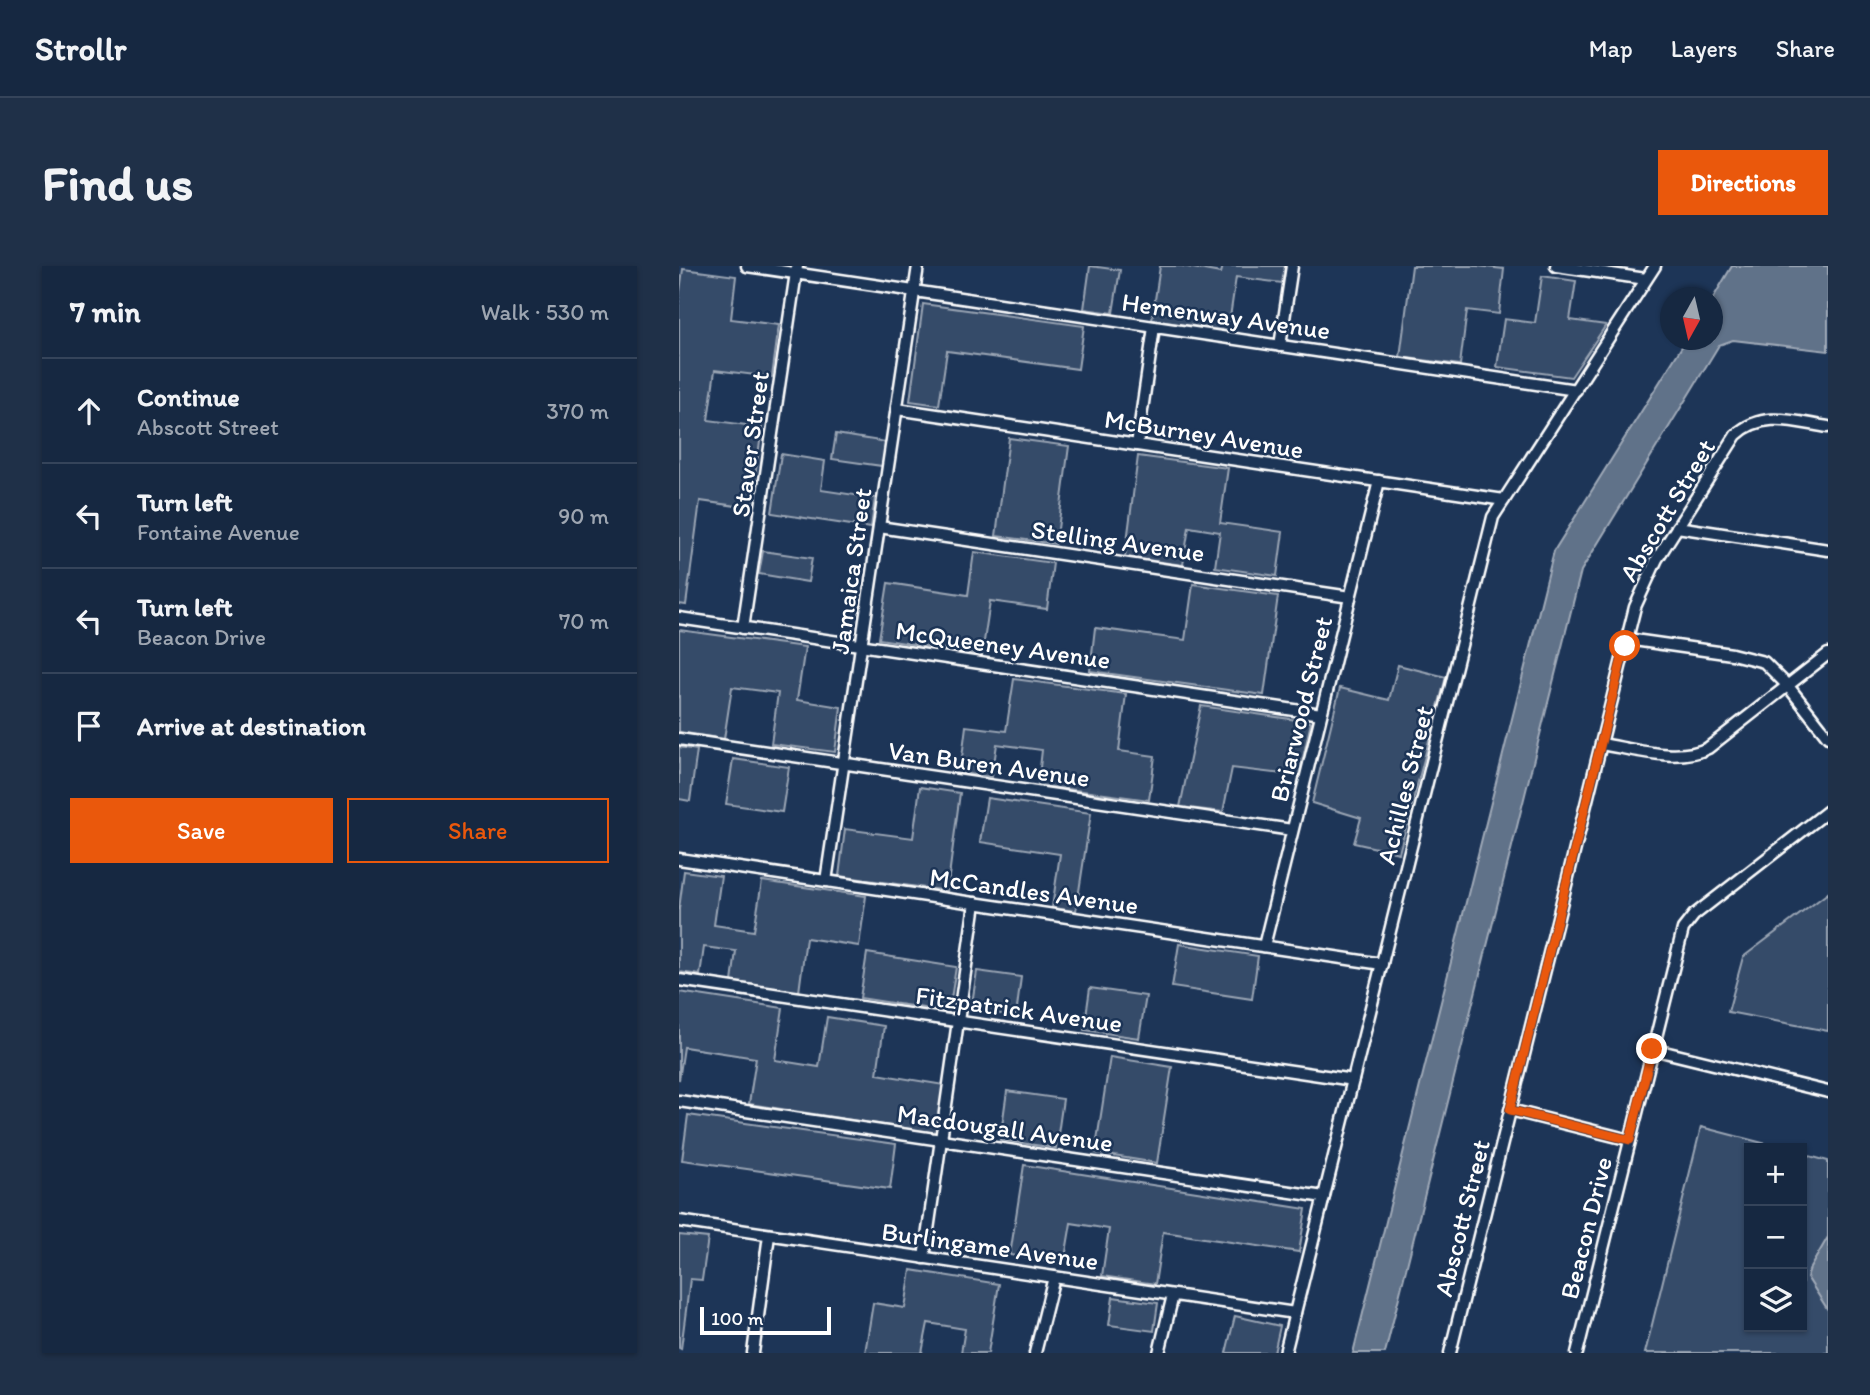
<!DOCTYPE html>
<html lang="en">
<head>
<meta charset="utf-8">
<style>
  :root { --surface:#162841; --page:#1f3048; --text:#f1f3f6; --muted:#9ea6b1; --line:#35445a; --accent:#ea580c }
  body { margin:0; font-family:Itim,sans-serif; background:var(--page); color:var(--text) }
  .controls { position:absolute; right:21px; bottom:21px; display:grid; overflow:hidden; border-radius:0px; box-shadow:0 2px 5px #0004 }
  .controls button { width:63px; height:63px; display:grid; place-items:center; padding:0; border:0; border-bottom:2px solid var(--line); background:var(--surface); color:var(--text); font:35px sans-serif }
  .compass { position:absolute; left:981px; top:21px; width:63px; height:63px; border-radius:50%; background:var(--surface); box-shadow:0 2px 5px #0004; rotate:188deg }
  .scale { position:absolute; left:21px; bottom:18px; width:131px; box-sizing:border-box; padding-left:7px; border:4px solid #fff; border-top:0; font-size:19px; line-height:24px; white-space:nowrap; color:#fff; -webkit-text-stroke:5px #1d3557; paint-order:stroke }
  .stop { position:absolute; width:21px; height:21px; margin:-16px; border:5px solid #ea580c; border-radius:50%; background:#fff }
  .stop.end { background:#ea580c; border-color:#fff; box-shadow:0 2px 7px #0008 }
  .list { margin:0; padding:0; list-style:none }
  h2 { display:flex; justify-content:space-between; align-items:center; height:91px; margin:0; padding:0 28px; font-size:30px }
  h2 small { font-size:23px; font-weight:400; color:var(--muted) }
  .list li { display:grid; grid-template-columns:46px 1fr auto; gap:21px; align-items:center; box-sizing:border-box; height:105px; padding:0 28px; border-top:2px solid var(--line) }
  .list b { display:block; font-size:26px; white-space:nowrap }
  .list p { margin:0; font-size:23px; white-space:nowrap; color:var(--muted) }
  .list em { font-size:23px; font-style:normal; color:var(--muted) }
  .actions { display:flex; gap:14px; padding:21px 28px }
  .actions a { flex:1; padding:16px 0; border:2px solid var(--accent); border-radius:0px; text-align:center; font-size:24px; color:var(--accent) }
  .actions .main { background:var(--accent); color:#fff }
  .icon { flex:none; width:38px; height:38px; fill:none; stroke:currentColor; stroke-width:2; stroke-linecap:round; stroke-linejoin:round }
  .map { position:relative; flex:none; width:1149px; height:1087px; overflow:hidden; border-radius:0px }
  header { display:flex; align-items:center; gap:42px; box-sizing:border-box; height:98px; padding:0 35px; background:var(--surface); border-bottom:2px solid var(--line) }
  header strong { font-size:33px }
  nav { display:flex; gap:38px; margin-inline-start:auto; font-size:24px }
  .intro { display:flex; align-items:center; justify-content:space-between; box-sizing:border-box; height:168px; padding:0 42px }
  h1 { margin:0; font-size:49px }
  .button { padding:18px 32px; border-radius:0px; background:var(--accent); color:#fff; font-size:24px; font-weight:700 }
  main { display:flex; gap:42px; padding:0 42px }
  aside { flex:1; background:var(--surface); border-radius:0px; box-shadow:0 2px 5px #0004 }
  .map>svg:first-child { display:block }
  .green { fill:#364b69; stroke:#9aa5b4; stroke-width:2 }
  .water { fill:#617289; stroke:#a0aab8; stroke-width:2 }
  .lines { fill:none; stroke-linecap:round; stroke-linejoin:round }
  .street-casing { stroke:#fff; stroke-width:15 }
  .street { stroke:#1d3557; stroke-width:10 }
  .route { stroke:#ea580c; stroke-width:9 }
  .labels { text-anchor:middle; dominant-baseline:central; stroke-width:5; stroke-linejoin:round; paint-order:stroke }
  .street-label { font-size:26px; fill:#fff; stroke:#1d3557 }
</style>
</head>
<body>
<header>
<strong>Strollr</strong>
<nav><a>Map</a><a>Layers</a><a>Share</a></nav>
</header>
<div class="intro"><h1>Find us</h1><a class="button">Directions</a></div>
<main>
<aside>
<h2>7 min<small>Walk · 530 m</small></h2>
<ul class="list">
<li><svg class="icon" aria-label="ahead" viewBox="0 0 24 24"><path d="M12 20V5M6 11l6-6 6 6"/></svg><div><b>Continue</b><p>Abscott Street</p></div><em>370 m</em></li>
<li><svg class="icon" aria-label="left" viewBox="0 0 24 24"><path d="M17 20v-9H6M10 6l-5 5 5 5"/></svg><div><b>Turn left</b><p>Fontaine Avenue</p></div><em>90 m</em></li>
<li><svg class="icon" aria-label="left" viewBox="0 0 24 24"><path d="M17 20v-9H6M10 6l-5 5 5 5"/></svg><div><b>Turn left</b><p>Beacon Drive</p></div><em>70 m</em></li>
<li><svg class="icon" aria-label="arrive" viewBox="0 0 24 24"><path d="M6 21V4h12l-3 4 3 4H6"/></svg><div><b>Arrive at destination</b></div></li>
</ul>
<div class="actions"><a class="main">Save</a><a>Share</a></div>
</aside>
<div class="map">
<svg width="1149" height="1087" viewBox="0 0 1149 1087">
  <rect width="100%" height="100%" fill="#1d3557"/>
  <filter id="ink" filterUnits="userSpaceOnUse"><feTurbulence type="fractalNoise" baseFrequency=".0143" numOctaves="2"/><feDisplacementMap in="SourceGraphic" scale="14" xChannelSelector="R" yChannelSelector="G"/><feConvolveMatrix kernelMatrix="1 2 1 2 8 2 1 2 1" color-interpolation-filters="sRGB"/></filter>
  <g filter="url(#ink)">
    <g class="green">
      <path d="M 411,0 L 441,4 L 434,47 L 405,43 Z"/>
      <path d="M 481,0 L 503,0 L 542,7 L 544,0 L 606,0 L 603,17 L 557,11 L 549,65 L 473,54 Z"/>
      <path d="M 733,0 L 798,0 L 825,3 L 820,48 L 788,44 L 781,99 L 721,91 Z"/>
      <path d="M 4,3 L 57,10 L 52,53 L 100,59 L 93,111 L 36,104 L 29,154 L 83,161 L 72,242 L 21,235 L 7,339 L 0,338 L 0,33 Z"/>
      <path d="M 863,10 L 897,15 L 891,54 L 927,59 L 892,111 L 818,101 L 825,53 L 856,57 Z"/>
      <path d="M 244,38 L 405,60 L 399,103 L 268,85 L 260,139 L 231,135 Z"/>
      <path d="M 157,168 L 207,176 L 203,200 L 153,193 Z"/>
      <path d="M 330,172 L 390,180 L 377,278 L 317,270 Z"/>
      <path d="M 102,188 L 146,195 L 142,224 L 196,232 L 192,262 L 93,247 Z"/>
      <path d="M 459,190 L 549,202 L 541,257 L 604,266 L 598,310 L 536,301 L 541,266 L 510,261 L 504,299 L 446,291 Z"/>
      <path d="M 84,285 L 133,292 L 129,316 L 80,308 Z"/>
      <path d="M 295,286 L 374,297 L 368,343 L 311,335 L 303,389 L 200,373 L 209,317 L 289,329 Z"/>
      <path d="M 514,318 L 599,330 L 585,429 L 411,405 L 416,362 L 506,374 Z"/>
      <path d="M 0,364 L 126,381 L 118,434 L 162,441 L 156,486 L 92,478 L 99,427 L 53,421 L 45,473 L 0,466 Z"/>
      <path d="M 719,399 L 767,411 L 720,587 L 675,577 L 682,552 L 633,537 L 661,422 L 710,434 Z"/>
      <path d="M 335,413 L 447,428 L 440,485 L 476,490 L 470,534 L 359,519 L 363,484 L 318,478 L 313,511 L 281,507 L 287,460 L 327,465 Z"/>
      <path d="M 522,440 L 632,456 L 620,510 L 553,502 L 544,546 L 501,541 Z"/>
      <path d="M 0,481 L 18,484 L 11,535 L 0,533 Z"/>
      <path d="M 54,493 L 110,501 L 103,546 L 47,538 Z"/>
      <path d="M 241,521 L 281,527 L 268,625 L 160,610 L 166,563 L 234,572 Z"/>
      <path d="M 308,532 L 412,547 L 397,645 L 373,642 L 381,588 L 301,576 Z"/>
      <path d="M 5,605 L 42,610 L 35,659 L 75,665 L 83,615 L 187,630 L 180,680 L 127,672 L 120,726 L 53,716 L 57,685 L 25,681 L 21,709 L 0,706 L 0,643 Z"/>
      <path d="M 1149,627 L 1149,765 L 1049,746 L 1064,691 Z"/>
      <path d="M 500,678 L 579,690 L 573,733 L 493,721 Z"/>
      <path d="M 188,687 L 277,701 L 270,746 L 181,732 Z"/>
      <path d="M 298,705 L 342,711 L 337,750 L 292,744 Z"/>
      <path d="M 411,722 L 467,730 L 460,772 L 405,764 Z"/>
      <path d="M 0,726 L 104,742 L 96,794 L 140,801 L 148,751 L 205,760 L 198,808 L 265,819 L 257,867 L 70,838 L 77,792 L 5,781 L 0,814 Z"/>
      <path d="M 431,791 L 493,801 L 478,897 L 416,887 Z"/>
      <path d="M 328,825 L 384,833 L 377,882 L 321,874 Z"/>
      <path d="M 9,849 L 217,878 L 211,923 L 3,894 Z"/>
      <path d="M 1022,861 L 1103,882 L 1070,882 L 1070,1061 L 1123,1061 L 1123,888 L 1149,895 L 1149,1087 L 966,1087 Z"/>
      <path d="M 345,899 L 627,943 L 620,986 L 484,966 L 476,1018 L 423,1010 L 430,963 L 392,957 L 385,998 L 331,989 Z"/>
      <path d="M 0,969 L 29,972 L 23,1014 L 11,1013 L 2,1083 L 0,1082 Z"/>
      <path d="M 232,1004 L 320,1018 L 309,1087 L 282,1087 L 286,1063 L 249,1057 L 243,1087 L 186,1087 L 194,1037 L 226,1042 Z"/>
      <path d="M 434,1031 L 479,1037 L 475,1065 L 430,1059 Z"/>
      <path d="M 556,1050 L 601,1060 L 595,1087 L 547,1087 Z"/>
    </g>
    <g class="water">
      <path d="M 1053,0 L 1149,0 L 1149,85 L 1054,74 L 1040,79 L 902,305 L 706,1087 L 674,1087 L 875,285 L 1007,74 L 1034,74 L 1034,32 Z"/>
      <path d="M 1149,971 L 1149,1044 L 1128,1011 L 1131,1002 Z"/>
    </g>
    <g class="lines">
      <g class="street-casing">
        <g id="street">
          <path d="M 68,0 L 897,124"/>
          <path d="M 877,0 L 967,13"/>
          <path d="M 601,80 L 613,0"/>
          <path d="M 218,143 L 825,234"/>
          <path d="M 458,179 L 475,61"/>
          <path d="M 200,261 L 671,331"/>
          <path d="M 998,261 L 1149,284"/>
          <path d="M 0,352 L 642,448"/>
          <path d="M 64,362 L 118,0"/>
          <path d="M 948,373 L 1053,388 L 1085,396 L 1109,420 L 1149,471"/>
          <path d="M 0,473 L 613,564"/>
          <path d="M 922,478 C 954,483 999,497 1029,482 L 1149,388"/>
          <path d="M 0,593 L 703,698"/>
          <path d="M 147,615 L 239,0"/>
          <path d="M 585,680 L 700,215"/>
          <path d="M 0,714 L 674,814"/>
          <path d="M 973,783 L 1149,826"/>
          <path d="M 0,835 L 645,931"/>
          <path d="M 831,844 L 951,874"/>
          <path d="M 0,955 L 616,1047"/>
          <path d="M 245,992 L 296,637"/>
          <path d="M 74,1087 L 90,969"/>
          <path d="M 356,1087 L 375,1011"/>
          <path d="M 480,1087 L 494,1029"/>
          <path d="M 606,1087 L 814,251 L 976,0"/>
          <path d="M 771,1087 L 948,373 L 956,341 L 978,293 L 1057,169 C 1084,144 1116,156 1149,161"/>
          <path d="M 898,1087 L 1004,663 L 1015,649 L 1149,545"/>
        </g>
      </g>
      <use href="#street" class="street"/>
    </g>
  </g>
  <g class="lines" filter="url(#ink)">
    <path class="route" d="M 946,380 L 831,844 L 951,874 L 973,783"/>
  </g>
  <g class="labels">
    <g class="street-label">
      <text transform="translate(547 50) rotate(8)">Hemenway Avenue</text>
      <text transform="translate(525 168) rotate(9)">McBurney Avenue</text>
      <text transform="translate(71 178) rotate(-82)">Staver Street</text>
      <text transform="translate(988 244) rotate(-59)">Abscott Street</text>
      <text transform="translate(439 275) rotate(8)">Stelling Avenue</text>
      <text transform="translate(172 305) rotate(-82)">Jamaica Street</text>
      <text transform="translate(324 379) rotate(8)">McQueeney Avenue</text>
      <text transform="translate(622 443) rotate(-76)">Briarwood Street</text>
      <text transform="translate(310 498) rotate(8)">Van Buren Avenue</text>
      <text transform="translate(726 519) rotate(-76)">Achilles Street</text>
      <text transform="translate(355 625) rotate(8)">McCandles Avenue</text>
      <text transform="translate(340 743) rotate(8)">Fitzpatrick Avenue</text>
      <text transform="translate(326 862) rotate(8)">Macdougall Avenue</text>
      <text transform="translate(783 952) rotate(-76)">Abscott Street</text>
      <text transform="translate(907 962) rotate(-76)">Beacon Drive</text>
      <text transform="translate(311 980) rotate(8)">Burlingame Avenue</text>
    </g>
  </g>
</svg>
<div class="controls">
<button>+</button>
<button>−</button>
<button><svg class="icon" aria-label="layers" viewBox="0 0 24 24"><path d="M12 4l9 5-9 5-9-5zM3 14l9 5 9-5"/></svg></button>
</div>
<svg class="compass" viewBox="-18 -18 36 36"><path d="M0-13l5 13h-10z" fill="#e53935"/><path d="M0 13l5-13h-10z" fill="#9ea6b1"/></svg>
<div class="scale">100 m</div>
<div class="stop" style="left:946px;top:380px"></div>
<div class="stop end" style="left:973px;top:783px"></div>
</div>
</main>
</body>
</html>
